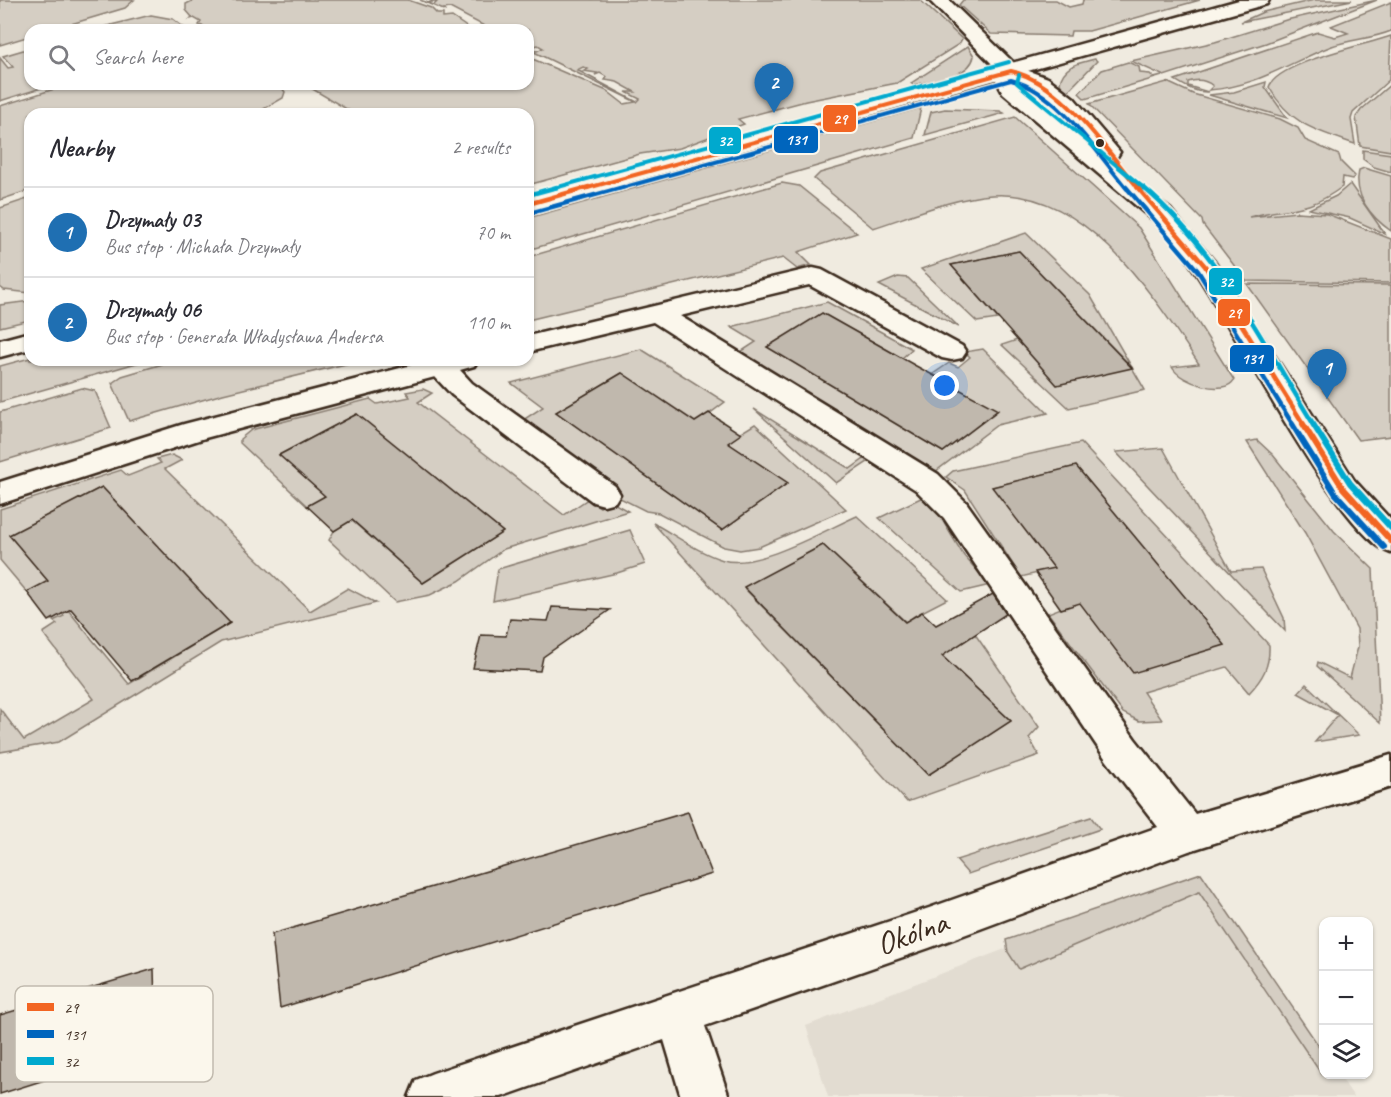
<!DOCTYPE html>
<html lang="en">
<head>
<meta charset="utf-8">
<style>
  :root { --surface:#fff; --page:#f7f7f7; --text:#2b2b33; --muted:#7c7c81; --line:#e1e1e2; --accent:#1f6fb2 }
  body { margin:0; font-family:Caveat,sans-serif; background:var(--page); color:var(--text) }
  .controls { position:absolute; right:18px; bottom:18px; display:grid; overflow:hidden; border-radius:12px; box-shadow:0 2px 4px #0004 }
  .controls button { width:54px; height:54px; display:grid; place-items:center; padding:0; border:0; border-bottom:2px solid var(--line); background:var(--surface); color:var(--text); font:30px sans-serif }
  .you { position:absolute; left:945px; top:386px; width:21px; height:21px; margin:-15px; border:4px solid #fff; border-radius:50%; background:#1a73e8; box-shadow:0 0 0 9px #1a73e833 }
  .badge { display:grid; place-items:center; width:39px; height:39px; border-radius:50%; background:var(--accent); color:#fff; font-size:20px; font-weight:700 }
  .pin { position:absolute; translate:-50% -50px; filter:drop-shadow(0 2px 3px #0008) }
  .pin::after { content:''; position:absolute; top:32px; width:21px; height:18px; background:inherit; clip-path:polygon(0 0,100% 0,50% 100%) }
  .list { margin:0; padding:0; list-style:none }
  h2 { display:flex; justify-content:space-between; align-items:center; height:78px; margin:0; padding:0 24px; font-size:26px }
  h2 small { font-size:20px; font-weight:400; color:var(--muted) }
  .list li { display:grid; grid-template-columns:39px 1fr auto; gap:18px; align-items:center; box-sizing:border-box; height:90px; padding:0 24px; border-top:2px solid var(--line) }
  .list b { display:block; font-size:22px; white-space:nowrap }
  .list p { margin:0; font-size:20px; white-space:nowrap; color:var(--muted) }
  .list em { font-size:20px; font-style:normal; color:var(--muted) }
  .icon { flex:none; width:33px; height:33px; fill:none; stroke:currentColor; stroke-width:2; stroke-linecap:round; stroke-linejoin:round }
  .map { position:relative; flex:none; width:1391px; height:1097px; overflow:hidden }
  .search { position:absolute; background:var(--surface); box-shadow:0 2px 4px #0004; left:24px; top:24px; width:510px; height:66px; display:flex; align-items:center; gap:15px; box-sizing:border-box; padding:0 21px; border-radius:18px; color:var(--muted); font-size:22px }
  .panel { position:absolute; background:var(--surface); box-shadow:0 2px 4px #0004; left:24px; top:108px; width:510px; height:258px; border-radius:18px }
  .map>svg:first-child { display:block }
  .built { fill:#e2dcd1 }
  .green { fill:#d5cec3; stroke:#887c70; stroke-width:1.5; fill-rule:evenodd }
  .building { fill:#c0b8ad; stroke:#3b2a1e; stroke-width:1.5 }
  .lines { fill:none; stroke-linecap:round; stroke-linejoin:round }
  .minor-casing { stroke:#3b2a1e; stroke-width:5 }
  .major-casing { stroke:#3b2a1e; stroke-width:5 }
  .minor { fill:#fbf7ec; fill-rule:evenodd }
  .major { fill:#fbf7ec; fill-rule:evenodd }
  .bus-1-far2-casing { stroke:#fbf7ec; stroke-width:7 }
  .bus-1-far1-casing { stroke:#fbf7ec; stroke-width:8 }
  .bus-1-casing { stroke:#fbf7ec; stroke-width:10 }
  .bus-2-far2-casing { stroke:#fbf7ec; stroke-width:7 }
  .bus-2-far1-casing { stroke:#fbf7ec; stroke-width:8 }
  .bus-2-casing { stroke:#fbf7ec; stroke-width:10 }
  .bus-3-far2-casing { stroke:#fbf7ec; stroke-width:7 }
  .bus-3-far1-casing { stroke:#fbf7ec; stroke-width:8 }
  .bus-3-casing { stroke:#fbf7ec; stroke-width:10 }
  .bus-1-far2 { stroke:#f26522; stroke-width:4 }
  .bus-1-far1 { stroke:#f26522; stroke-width:4.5 }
  .bus-1 { stroke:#f26522; stroke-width:6 }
  .bus-2-far2 { stroke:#0065bd; stroke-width:4 }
  .bus-2-far1 { stroke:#0065bd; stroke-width:4.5 }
  .bus-2 { stroke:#0065bd; stroke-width:6 }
  .bus-3-far2 { stroke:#00a9ce; stroke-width:4 }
  .bus-3-far1 { stroke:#00a9ce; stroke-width:4.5 }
  .bus-3 { stroke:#00a9ce; stroke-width:6 }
  .bus-dot { fill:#3b2a1e; stroke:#fbf7ec; stroke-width:2 }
  .labels { text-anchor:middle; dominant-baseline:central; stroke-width:5; stroke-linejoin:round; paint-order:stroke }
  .near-street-label { font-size:32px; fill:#3b2a1e; stroke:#fbf7ec }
  .key { fill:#fbf7ec; stroke:#c1baae; stroke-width:1.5 }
  .key-label { font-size:16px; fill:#3b2a1e }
  .line-badge { stroke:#fbf7ec; stroke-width:2 }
  .badge-label { font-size:16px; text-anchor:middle; font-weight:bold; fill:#fff }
</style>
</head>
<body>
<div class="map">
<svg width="1391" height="1097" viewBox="0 0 1391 1097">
  <rect width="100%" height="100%" fill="#f0ebe0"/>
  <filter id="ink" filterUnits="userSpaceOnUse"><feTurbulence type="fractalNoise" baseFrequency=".0167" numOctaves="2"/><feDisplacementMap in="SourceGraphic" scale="12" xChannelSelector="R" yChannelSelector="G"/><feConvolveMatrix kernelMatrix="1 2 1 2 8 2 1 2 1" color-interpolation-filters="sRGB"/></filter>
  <g filter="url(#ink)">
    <path class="built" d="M 1201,873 L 1323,1052 L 1324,1074 L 1339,1075 L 1354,1097 L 828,1097 L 806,1026 Z"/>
    <g class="green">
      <path d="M 0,0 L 134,0 L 125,8 L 51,30 L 30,30 L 30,36 L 0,45 Z"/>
      <path d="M 194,0 L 408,0 L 431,8 L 437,14 L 443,14 L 443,18 L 452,17 L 471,30 L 213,30 L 199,25 L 201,22 L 194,18 L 190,19 L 192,17 L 186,10 L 186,4 Z"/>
      <path d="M 420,0 L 434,5 L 437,2 L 430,2 L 433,0 L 920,0 L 962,39 L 959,44 L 897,83 L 806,101 L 738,119 L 744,124 L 680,148 L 640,154 L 528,185 L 528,114 L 355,114 L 304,84 L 528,84 L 528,57 L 607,91 L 624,104 L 636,102 L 528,49 L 537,51 L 543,48 L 538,45 L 531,47 L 533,42 L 528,42 L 528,30 L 493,30 L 498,27 L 486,27 L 450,8 L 444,9 L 446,11 ZM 583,67 L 588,69 L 584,71 L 597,73 L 595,75 L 600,73 L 607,77 L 605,80 L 617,82 L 635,92 L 626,92 L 640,99 L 637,102 L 577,70 Z"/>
      <path d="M 963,0 L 1056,0 L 1069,7 L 1082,4 L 1083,0 L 1200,0 L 1089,31 L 1071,31 L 1070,36 L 991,34 L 959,5 Z"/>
      <path d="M 1314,0 L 1352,0 L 1241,22 L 1263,12 Z"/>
      <path d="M 1377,0 L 1266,43 L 1164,76 L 1131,61 L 1215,42 L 1286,20 Z"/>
      <path d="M 1391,2 L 1391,31 C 1372,39 1351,39 1332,46 C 1290,62 1256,87 1209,90 L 1213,86 C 1206,80 1197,79 1188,82 L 1188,86 L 1208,92 C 1196,93 1185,86 1175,80 L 1318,32 L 1335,37 L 1348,33 L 1331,26 Z"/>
      <path d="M 151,15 L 173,19 L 187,30 L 91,30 Z"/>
      <path d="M 1391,36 L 1389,80 L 1353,113 L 1351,119 L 1355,144 C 1317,131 1290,125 1269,87 C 1278,62 1366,45 1391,36 Z"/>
      <path d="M 968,46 L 974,56 C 970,78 931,80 913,85 L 911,83 Z"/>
      <path d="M 30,48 L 30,84 L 54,84 L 0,101 L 0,58 L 8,68 L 13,67 L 3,56 Z"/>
      <path d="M 1095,59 L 1097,61 L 1068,91 L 1064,92 L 1060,83 C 1063,65 1080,63 1095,59 Z"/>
      <path d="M 1128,62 L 1139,67 L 1140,73 L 1150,74 L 1154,78 L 1162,76 L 1085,99 L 1079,93 L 1102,70 Z"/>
      <path d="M 1167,82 L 1193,94 L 1280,119 L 1298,128 L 1305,140 L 1339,155 L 1341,162 L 1355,176 L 1352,179 L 1343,177 L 1342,187 C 1304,215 1288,206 1249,217 L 1297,212 L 1327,214 L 1391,239 L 1391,283 L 1246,281 L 1203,225 L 1202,220 L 1089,104 Z"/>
      <path d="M 1266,82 L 1265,87 L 1287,118 L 1209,95 L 1234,92 Z"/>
      <path d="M 70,84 L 279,84 L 285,92 L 283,98 L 255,114 L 30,114 L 30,190 L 0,200 L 0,106 Z"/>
      <path d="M 1391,84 L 1391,151 L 1360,146 L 1356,117 L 1361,110 Z"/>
      <path d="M 921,108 L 914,138 L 528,250 L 528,218 Z"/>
      <path d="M 945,109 L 1000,111 L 1004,113 L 925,135 L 931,112 Z"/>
      <path d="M 1015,117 L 1139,228 L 1234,380 C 1226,396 1181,384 1172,367 L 1199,364 C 1154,297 1086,188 992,195 C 952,198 911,216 873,228 L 814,179 L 820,173 Z"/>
      <path d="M 1363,150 L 1391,154 L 1391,172 L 1374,167 L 1363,159 Z"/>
      <path d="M 1364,168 L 1391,176 L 1391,231 C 1371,217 1353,196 1359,170 Z"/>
      <path d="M 782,183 L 799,186 L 857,233 L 798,252 L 811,265 L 797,269 L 783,258 L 528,320 L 528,257 Z"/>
      <path d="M 1350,184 L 1385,234 L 1350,218 L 1309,209 L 1336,196 Z"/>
      <path d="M 30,198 L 30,293 L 4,290 L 0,287 L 0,208 Z"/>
      <path d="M 1026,233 L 1090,295 L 1145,390 L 1069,408 L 1002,345 L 1017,340 L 1057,385 L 1132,367 L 1019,251 L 951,265 L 998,319 L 977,322 L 921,269 Z"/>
      <path d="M 898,277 L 908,278 L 959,327 L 879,285 Z"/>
      <path d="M 1247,284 L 1391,285 L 1391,436 L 1358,440 Z"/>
      <path d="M 30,301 L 30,320 L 0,327 L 0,305 Z"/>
      <path d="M 827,302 L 912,349 L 902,358 L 822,313 L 767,347 L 943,452 L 997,411 L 933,374 L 949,363 L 958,367 L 970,357 L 965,352 L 983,349 L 1048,413 L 997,425 L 936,471 L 739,353 L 756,342 L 731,327 Z"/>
      <path d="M 641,349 L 725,402 L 697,423 L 622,373 L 556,412 L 722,530 L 788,483 L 726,442 L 755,424 L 846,509 L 759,547 L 740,550 L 724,547 L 659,513 L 646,511 L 614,495 L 620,491 L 523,420 L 543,407 L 511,383 Z"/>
      <path d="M 30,358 L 30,360 L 147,360 L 0,402 L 0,366 Z"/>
      <path d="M 176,360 L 362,360 L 223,394 L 129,421 L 112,383 L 122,376 Z"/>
      <path d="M 82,388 L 95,391 L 111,428 L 0,462 L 0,412 Z"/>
      <path d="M 423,389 L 432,393 L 418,402 L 564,515 L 588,499 L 600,507 L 610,501 L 628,511 L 504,549 L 459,581 L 430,595 L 395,602 L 329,540 L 334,531 L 350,519 L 423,583 L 503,532 L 357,414 L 279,455 L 326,497 L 307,506 L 240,443 L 240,439 L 251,430 L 370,399 L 377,404 L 410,397 L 406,392 Z"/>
      <path d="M 754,409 L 850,469 L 867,457 L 871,460 L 836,483 Z"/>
      <path d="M 1257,440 L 1273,455 L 1334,531 L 1373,569 L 1380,723 L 1317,666 L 1318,662 L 1350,678 L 1358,647 L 1357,629 L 1305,533 L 1247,442 Z"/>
      <path d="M 1081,443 L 1269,645 C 1270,666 1263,678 1249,693 L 1227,667 L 1143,692 L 1162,720 L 1139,721 L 1123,713 L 1048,613 L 1079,601 L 1224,644 L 1076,466 L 993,487 L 1055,569 L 1021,577 L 965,490 L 946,477 L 953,471 Z"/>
      <path d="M 1163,448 L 1231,571 L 1261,569 L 1284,618 L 1285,631 L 1116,452 Z"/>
      <path d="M 172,455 L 182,460 L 165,469 L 310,611 L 348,588 L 376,603 L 221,642 L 59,742 L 0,752 L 0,709 L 24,740 L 94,699 L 43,633 L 57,624 L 53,621 L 64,616 L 62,613 L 68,610 L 129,684 L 230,623 L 102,487 L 9,535 L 49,582 L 27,592 L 0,560 L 0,509 L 121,470 L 128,476 L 161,463 L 157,459 Z"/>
      <path d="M 927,495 L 964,556 L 990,585 L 961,592 L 879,518 Z"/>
      <path d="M 857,516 L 947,599 L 914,616 L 907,623 L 823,545 L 744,588 L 928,775 L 1011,721 L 940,654 L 949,649 L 951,650 L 975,634 L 1039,727 L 1029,738 L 1039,755 L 907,802 L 653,523 C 675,535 699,553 723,560 C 757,570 825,530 857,516 Z"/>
      <path d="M 630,530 L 645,564 L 617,573 L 493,601 L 498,569 Z"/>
      <path d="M 1306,684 L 1359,735 L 1315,742 L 1338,715 L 1298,693 Z"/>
      <path d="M 1091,817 L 1100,829 L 968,874 L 956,860 Z"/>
      <path d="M 1201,873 L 1323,1052 L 1324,1074 L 1326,1075 L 1322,1075 L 1199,892 L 1019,969 L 1008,952 L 1006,940 Z"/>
    </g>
    <g class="building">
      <path d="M 1019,251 L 1132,368 L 1057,385 L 951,265 Z"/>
      <path d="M 822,313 L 916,366 L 998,410 L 943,452 L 767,347 Z"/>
      <path d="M 622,373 L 695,422 L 709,413 L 741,434 L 728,443 L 788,483 L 722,530 L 556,412 Z"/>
      <path d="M 357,414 L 503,532 L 423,583 L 352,520 L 334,531 L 307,506 L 325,496 L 279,455 Z"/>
      <path d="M 1076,466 L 1225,645 L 1133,673 L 1080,603 L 1061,609 L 1035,572 L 1054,568 L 992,487 Z"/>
      <path d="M 102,487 L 230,623 L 132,681 L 71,609 L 49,621 L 27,592 L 48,581 L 9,535 Z"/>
      <path d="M 823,545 L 905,622 L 922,612 L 936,625 L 993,594 L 1006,614 L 942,656 L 1011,721 L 928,775 L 744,587 Z"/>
      <path d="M 552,607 L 610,610 L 543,657 L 540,671 L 473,668 L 481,635 L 506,636 L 510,619 L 548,621 Z"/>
      <path d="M 688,812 L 712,874 L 280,1008 L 272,934 Z"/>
      <path d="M 154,969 L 156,1045 L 0,1094 L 0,1015 Z"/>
    </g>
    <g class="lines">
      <g class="minor-casing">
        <g id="minor">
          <path d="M 929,0 L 949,0 L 1018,67 L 1048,78 L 1074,98 L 1120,152 L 1117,157 L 1108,159 L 1171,210 L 1214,261 L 1354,480 L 1391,520 L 1391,553 C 1340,538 1231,323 1194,270 C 1182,252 1168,236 1153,220 L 1003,93 L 996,80 L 1000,72 ZM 1017,79 L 1047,96 L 1092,145 L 1019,86 Z"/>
          <path d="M 813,268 L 822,270 L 962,346 L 966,352 L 962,358 L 952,360 L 942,358 L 809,285 L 680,316 L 938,474 L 966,502 L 1135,739 L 1195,814 L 1391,755 L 1391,787 L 1189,851 L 929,948 L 705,1026 L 729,1097 L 681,1097 L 664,1040 L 501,1097 L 409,1097 L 416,1080 L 433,1073 L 929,908 L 1158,827 L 1107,761 L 944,518 L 916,490 L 653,322 L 528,352 L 528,336 Z"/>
          <path d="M 431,360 L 478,360 L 474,366 L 460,370 L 472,383 L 615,486 L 620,494 L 615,502 L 604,505 L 593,502 L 452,395 L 435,377 L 205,438 L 0,504 L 0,482 L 184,424 Z"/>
        </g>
      </g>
      <g class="major-casing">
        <g id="major">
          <path d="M 1239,0 L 1269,0 L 1267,4 L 528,211 L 528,197 Z"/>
          <path d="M 30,332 L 30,349 L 0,357 L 0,340 Z"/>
        </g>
      </g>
      <use href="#minor" class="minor"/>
      <use href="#major" class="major"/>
      <g class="bus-1-far2-casing">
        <path id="bus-1-far2" d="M 584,189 L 1011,71 C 1063,83 1105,149 1139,189"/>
      </g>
      <g class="bus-1-far1-casing">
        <g id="bus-1-far1">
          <path d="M 1137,187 L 1205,266 L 1304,425"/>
          <path d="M 528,204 L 589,187"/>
        </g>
      </g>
      <g class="bus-1-casing">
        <path id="bus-1" d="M 1303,424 L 1343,488 L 1391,541"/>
      </g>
      <g class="bus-2-far2-casing">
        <path id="bus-2-far2" d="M 618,189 L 1011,80 C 1059,92 1096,152 1127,189"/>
      </g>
      <g class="bus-2-far1-casing">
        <g id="bus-2-far1">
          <path d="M 1126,187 L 1198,271 L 1293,425"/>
          <path d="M 530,213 L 624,187"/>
        </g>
      </g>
      <g class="bus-2-casing">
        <path id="bus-2" d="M 1292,424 L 1335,493 L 1384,547"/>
      </g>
      <g class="bus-3-far2-casing">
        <g id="bus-3-far2">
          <path d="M 1019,75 L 1017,83 L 1145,189"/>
          <path d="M 551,189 L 1009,62"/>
        </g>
      </g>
      <g class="bus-3-far1-casing">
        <g id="bus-3-far1">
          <path d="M 1143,187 C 1218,250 1263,343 1314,425"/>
          <path d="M 528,195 L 557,187"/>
        </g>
      </g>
      <g class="bus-3-casing">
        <path id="bus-3" d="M 1313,424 L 1350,483 L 1391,528"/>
      </g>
      <use href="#bus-1-far2" class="bus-1-far2"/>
      <use href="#bus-1-far1" class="bus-1-far1"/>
      <use href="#bus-1" class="bus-1"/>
      <use href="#bus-2-far2" class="bus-2-far2"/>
      <use href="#bus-2-far1" class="bus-2-far1"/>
      <use href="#bus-2" class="bus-2"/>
      <use href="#bus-3-far2" class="bus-3-far2"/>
      <use href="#bus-3-far1" class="bus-3-far1"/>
      <use href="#bus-3" class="bus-3"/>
    </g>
  </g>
  <circle class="bus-dot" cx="1100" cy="143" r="5"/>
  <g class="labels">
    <g class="near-street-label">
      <text transform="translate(912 933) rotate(-20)">Okólna</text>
    </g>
  </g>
  <rect x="15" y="986" width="198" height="96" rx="9" class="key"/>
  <rect x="27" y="1003" width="27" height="8" fill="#f26522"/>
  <rect x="27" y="1030" width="27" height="8" fill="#0065bd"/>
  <rect x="27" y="1057" width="27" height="8" fill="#00a9ce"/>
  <g class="key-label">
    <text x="64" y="1013">29</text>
    <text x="64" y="1040">131</text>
    <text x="64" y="1067">32</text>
  </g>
  <g class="line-badge">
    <rect x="822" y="104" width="35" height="29" rx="6" fill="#f26522"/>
    <rect x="773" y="125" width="46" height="29" rx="6" fill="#0065bd"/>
    <rect x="708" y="126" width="34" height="29" rx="6" fill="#00a9ce"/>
    <rect x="1208" y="267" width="35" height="29" rx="6" fill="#00a9ce"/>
    <rect x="1217" y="298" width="34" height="29" rx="6" fill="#f26522"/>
    <rect x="1229" y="344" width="46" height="29" rx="6" fill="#0065bd"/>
  </g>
  <g class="badge-label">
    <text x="840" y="124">29</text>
    <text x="796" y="145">131</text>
    <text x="725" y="146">32</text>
    <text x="1226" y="287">32</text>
    <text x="1234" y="318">29</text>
    <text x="1252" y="364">131</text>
  </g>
</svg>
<div class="controls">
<button>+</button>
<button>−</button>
<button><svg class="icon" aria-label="layers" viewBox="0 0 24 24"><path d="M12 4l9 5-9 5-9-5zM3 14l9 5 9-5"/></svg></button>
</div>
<div class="you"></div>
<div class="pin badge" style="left:1327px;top:399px">1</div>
<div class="pin badge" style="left:774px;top:113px">2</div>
<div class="search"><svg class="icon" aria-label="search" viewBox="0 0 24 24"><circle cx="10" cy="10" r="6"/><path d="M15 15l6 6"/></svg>Search here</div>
<section class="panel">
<h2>Nearby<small>2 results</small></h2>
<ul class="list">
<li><span class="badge">1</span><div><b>Drzymały 03</b><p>Bus stop · Michała Drzymały</p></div><em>70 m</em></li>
<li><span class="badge">2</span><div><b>Drzymały 06</b><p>Bus stop · Generała Władysława Andersa</p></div><em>110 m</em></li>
</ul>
</section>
</div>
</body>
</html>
